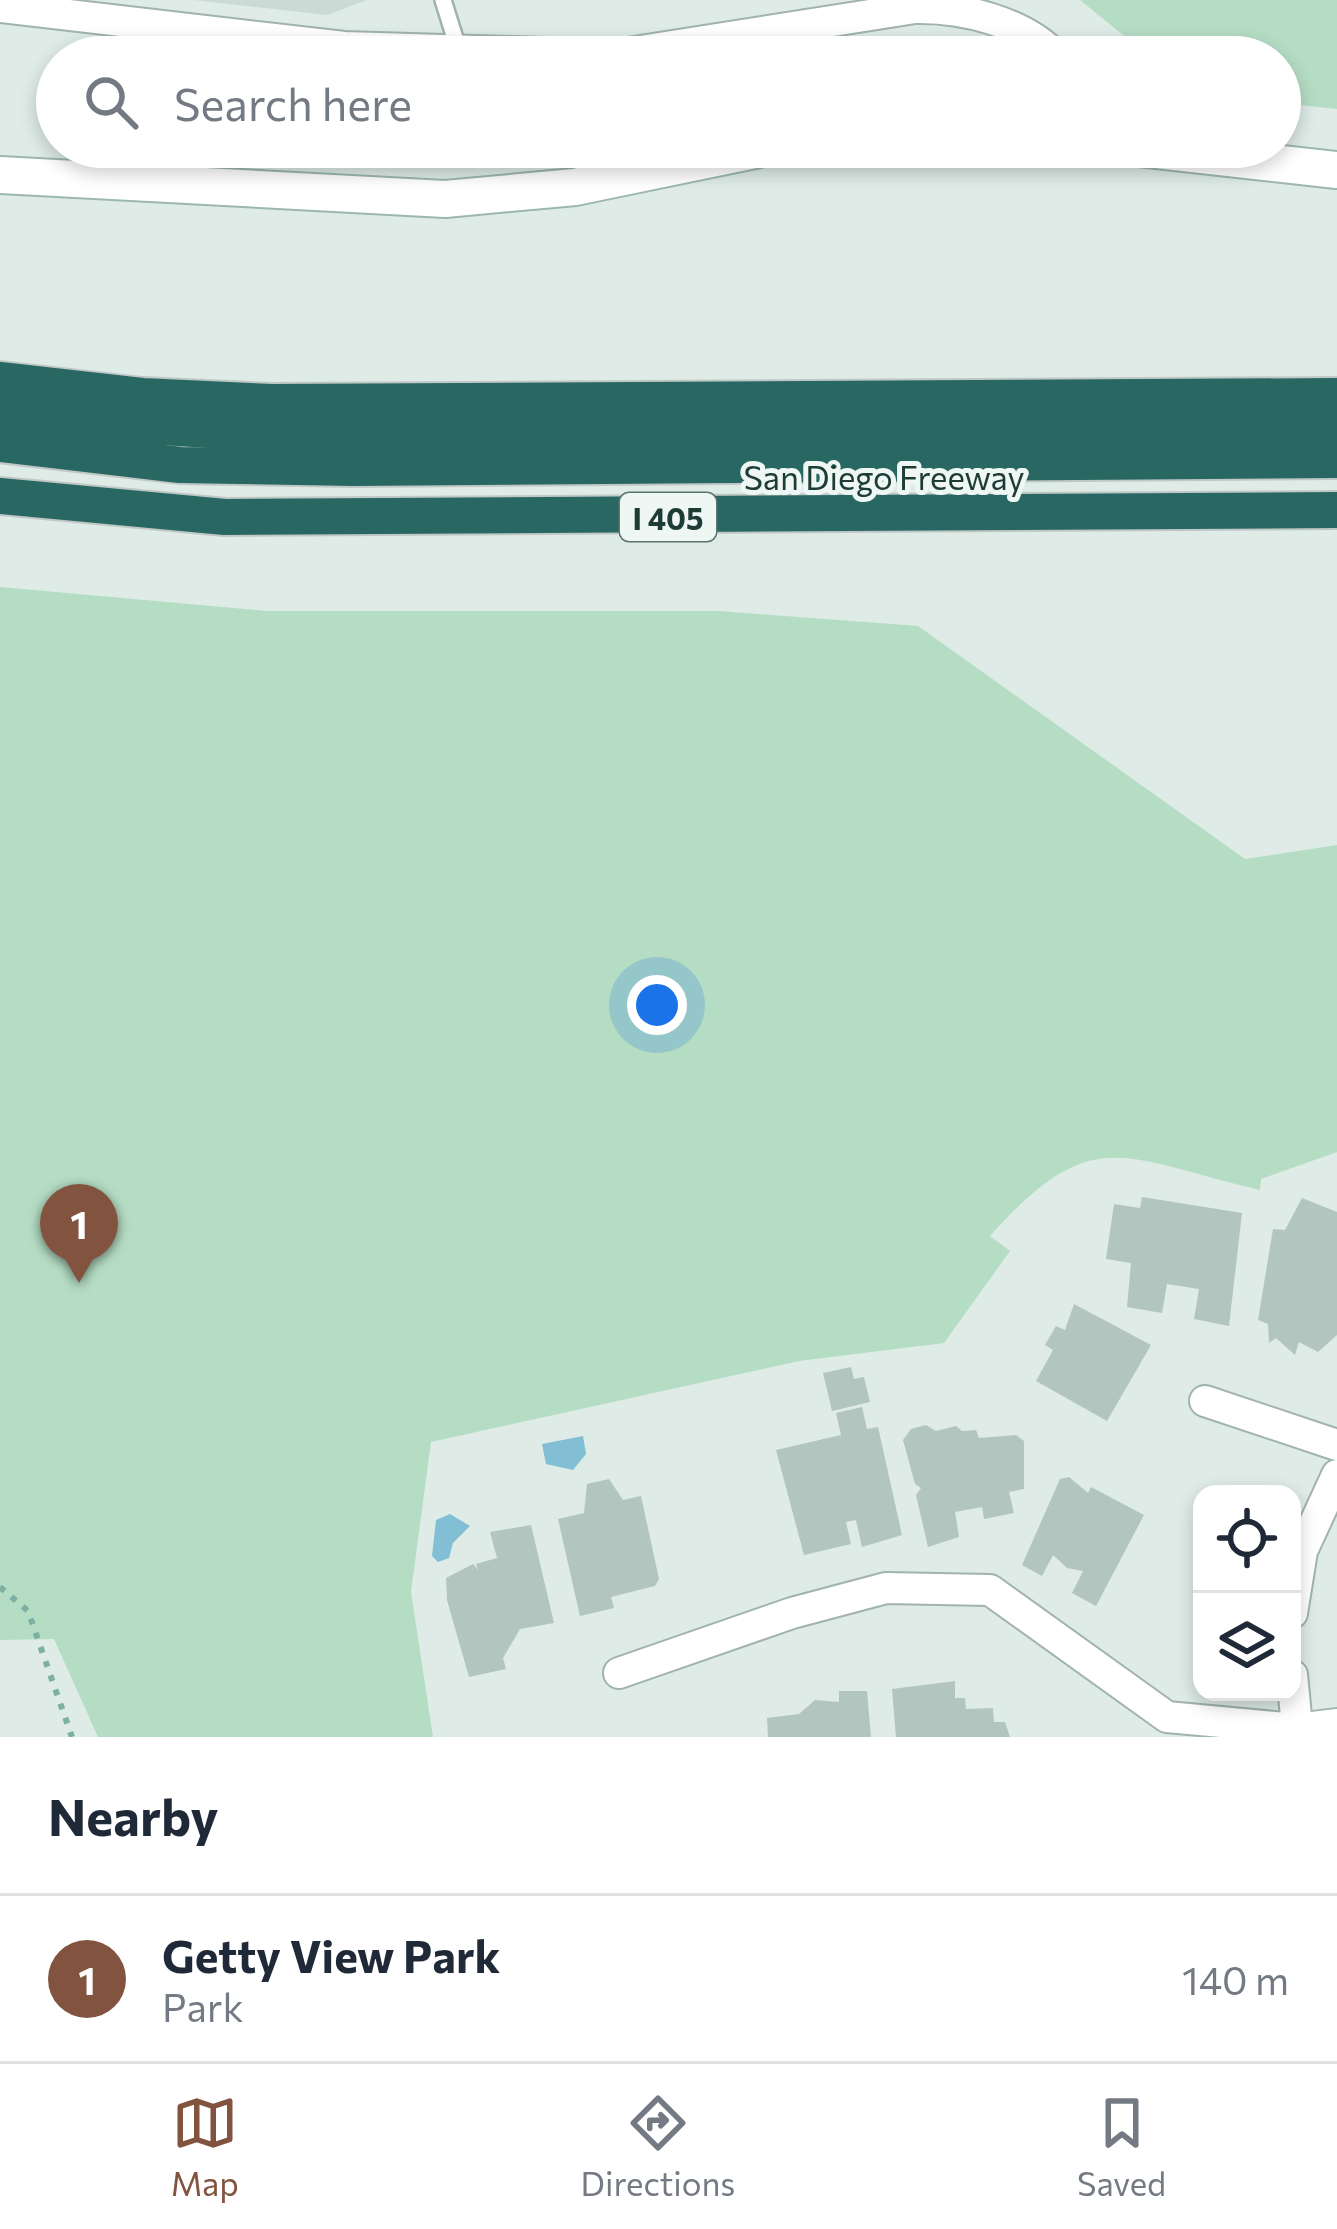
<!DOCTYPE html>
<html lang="en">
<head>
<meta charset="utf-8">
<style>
  :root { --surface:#fff; --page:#f2f2f3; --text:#1f2937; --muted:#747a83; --line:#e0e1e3; --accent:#825440 }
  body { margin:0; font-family:Commissioner,sans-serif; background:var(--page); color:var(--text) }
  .controls { position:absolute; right:36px; bottom:36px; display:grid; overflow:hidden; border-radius:24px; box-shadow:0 6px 18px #0003 }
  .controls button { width:108px; height:108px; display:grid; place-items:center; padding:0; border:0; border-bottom:3px solid var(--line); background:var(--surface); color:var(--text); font:60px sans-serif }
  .you { position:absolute; left:657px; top:1005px; width:42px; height:42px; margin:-30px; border:9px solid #fff; border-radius:50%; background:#1a73e8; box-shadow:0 0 0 18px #1a73e833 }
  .badge { display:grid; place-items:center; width:78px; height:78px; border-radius:50%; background:var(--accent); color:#fff; font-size:39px; font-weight:700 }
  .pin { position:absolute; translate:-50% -99px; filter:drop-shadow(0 3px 6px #0008) }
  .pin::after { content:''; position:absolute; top:63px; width:42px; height:36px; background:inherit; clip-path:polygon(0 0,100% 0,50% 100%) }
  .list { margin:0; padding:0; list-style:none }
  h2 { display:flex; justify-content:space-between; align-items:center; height:156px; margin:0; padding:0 48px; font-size:51px }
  h2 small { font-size:39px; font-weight:400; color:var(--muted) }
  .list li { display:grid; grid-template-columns:78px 1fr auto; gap:36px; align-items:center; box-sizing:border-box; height:168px; padding:0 48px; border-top:3px solid var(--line) }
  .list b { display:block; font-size:45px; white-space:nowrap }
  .list p { margin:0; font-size:39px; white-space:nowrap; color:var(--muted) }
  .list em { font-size:39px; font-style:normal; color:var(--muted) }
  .icon { flex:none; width:66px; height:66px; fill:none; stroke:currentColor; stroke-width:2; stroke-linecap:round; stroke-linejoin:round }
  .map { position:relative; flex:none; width:1337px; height:1737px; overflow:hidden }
  .search { position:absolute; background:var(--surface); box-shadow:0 6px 18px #0003; left:36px; right:36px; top:36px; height:132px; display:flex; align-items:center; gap:30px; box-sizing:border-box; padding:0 42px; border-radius:66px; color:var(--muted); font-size:45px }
  .sheet { height:324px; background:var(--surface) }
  nav { display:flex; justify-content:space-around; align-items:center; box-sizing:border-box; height:168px; border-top:3px solid var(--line); background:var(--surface); font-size:33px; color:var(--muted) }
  nav a { display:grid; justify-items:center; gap:6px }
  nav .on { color:var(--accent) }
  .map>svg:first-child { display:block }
  .built { fill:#ccdad5 }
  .green { fill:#b5ddc4 }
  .water { fill:#82bfd4 }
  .building { fill:#b3c5bf }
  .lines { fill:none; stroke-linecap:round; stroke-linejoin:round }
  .service-casing { stroke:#a1b3ae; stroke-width:20 }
  .minor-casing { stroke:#a1b3ae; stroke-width:34 }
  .secondary-casing { stroke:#9cb7b0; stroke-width:40 }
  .motorway-casing { stroke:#c0c8c7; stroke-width:40 }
  .path { stroke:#7cb0a5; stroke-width:6; stroke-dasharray:6 9; stroke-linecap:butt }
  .service { stroke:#fff; stroke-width:15 }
  .minor { stroke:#fff; stroke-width:30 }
  .secondary { stroke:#fff; stroke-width:36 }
  .motorway { stroke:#296862; stroke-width:36 }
  .labels { text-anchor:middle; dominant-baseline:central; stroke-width:10; stroke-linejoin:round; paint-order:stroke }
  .shield { fill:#eef7f3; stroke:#5c736f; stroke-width:3 }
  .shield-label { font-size:30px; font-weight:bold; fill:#1e3b36 }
  .street-label { font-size:33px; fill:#1e3b36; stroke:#eef7f3 }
</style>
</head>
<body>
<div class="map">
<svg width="1337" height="1737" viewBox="0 0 1337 1737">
  <rect width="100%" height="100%" fill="#deebe6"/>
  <path class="built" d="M 194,0 L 367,0 L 327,15 Z"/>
  <g class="green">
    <path d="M 1080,0 L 1337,0 L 1337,109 L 1280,103 L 1280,57 L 1150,57 Z"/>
    <path d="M 0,587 L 267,611 L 719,611 L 918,626 L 1245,859 L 1337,845 L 1337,1152 L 1261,1179 L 1260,1190 C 1125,1159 1093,1120 990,1236 L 1010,1251 L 944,1343 L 799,1361 L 431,1442 L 411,1592 L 433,1737 L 98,1737 L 54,1639 L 0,1640 Z"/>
  </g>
  <g class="water">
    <path d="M 583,1436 L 586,1454 L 573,1470 L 546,1464 L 542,1444 Z"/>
    <path d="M 450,1514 L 470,1526 L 453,1543 L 449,1558 L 438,1562 L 432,1556 L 436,1520 Z"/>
  </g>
  <g class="building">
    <path d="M 1142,1197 L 1242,1213 L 1229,1326 L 1194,1319 L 1199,1289 L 1167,1284 L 1162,1313 L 1127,1307 L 1131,1263 L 1106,1259 L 1114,1204 L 1140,1208 Z"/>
    <path d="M 1302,1198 L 1337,1212 L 1337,1335 L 1318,1352 L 1299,1342 L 1295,1355 L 1276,1338 L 1269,1343 L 1268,1324 L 1258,1320 L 1273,1229 L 1285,1230 Z"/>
    <path d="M 1074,1304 L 1151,1345 L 1107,1421 L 1036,1381 L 1053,1350 L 1045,1345 L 1056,1326 L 1065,1330 Z"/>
    <path d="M 851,1367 L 854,1379 L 864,1377 L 870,1402 L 832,1411 L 823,1373 Z"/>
    <path d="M 862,1407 L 867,1429 L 878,1427 L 902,1535 L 862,1547 L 856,1520 L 846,1522 L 851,1544 L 804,1555 L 776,1450 L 841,1435 L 836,1413 Z"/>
    <path d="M 926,1425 L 936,1431 L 956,1426 L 962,1431 L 976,1430 L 979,1438 L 1016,1435 L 1024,1441 L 1024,1489 L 1009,1492 L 1014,1513 L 984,1519 L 982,1507 L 955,1512 L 959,1537 L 928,1547 L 916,1495 L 921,1488 L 915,1484 L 903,1440 L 911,1429 Z"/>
    <path d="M 1069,1477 L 1088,1493 L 1091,1487 L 1144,1515 L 1096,1606 L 1072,1593 L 1083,1571 L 1067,1568 L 1053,1555 L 1042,1576 L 1022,1565 L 1060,1479 Z"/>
    <path d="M 609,1479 L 623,1500 L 641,1496 L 659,1579 L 655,1586 L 611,1597 L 614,1608 L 580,1616 L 558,1519 L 584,1513 L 587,1484 Z"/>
    <path d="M 531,1525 L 554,1623 L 520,1629 L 503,1658 L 506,1669 L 469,1677 L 447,1600 L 446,1578 L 473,1564 L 478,1570 L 476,1564 L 497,1558 L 490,1532 Z"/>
    <path d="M 955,1681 L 955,1698 L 965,1698 L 966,1709 L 993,1708 L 994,1722 L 1005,1722 L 1010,1737 L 896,1737 L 892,1689 Z"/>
    <path d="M 839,1691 L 867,1691 L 871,1737 L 768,1737 L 767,1718 L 799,1714 L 815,1700 L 839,1702 Z"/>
  </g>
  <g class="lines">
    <g class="service-casing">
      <path id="service" d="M 443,0 L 459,51"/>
    </g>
    <g class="minor-casing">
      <g id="minor">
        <path d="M 0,7 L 344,47 L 615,55 L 915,8 C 961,7 1023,21 1056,57"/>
        <path d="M 1205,1401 L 1337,1445"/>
        <path d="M 1292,1613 L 1302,1551 L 1337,1475"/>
        <path d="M 619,1673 L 792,1613 L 886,1588 L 990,1590 L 1167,1717 L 1297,1729 L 1337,1724"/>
        <path d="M 1292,1675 L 1298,1737"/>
      </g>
    </g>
    <g class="secondary-casing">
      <g id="secondary">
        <path d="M 1130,147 L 1337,170"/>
        <path d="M 0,175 L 445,199 L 575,187 L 769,147"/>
      </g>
    </g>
    <g class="motorway-casing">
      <g id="motorway">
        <path d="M 0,380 L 142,396 L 271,402 L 1337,396"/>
        <path d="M 0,410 L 83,422 L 304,436 L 1337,427"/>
        <path d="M 0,444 L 180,465 L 354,468 L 1337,460"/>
        <path d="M 0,496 L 225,517 L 1337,510"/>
      </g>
    </g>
    <path class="path" d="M 0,1587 L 28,1611 L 72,1737"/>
    <use href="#service" class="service"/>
    <use href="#minor" class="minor"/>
    <use href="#secondary" class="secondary"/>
    <use href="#motorway" class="motorway"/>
  </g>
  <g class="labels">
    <rect class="shield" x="620" y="493" width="96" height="48" rx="9"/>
    <g class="shield-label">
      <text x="668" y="517">I 405</text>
    </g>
    <g class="street-label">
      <text x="884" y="476">San Diego Freeway</text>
    </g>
  </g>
</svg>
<div class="controls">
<button><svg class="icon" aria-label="locate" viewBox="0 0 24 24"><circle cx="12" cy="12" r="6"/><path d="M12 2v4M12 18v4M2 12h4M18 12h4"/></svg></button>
<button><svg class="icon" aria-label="layers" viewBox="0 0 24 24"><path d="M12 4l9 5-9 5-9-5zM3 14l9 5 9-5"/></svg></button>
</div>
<div class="you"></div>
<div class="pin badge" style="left:79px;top:1283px">1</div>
<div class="search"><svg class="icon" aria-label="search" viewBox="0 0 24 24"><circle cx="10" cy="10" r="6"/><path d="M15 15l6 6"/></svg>Search here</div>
</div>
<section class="sheet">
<h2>Nearby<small></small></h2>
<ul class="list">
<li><span class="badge">1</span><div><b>Getty View Park</b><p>Park</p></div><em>140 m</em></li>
</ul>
</section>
<nav>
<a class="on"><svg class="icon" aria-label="map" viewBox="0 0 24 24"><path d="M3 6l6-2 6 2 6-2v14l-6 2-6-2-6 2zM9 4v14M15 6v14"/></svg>Map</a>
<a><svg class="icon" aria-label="directions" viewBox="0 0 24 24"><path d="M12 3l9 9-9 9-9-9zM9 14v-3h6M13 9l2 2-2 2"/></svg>Directions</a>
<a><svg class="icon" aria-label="saved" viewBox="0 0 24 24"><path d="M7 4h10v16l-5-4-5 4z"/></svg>Saved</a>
</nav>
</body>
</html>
